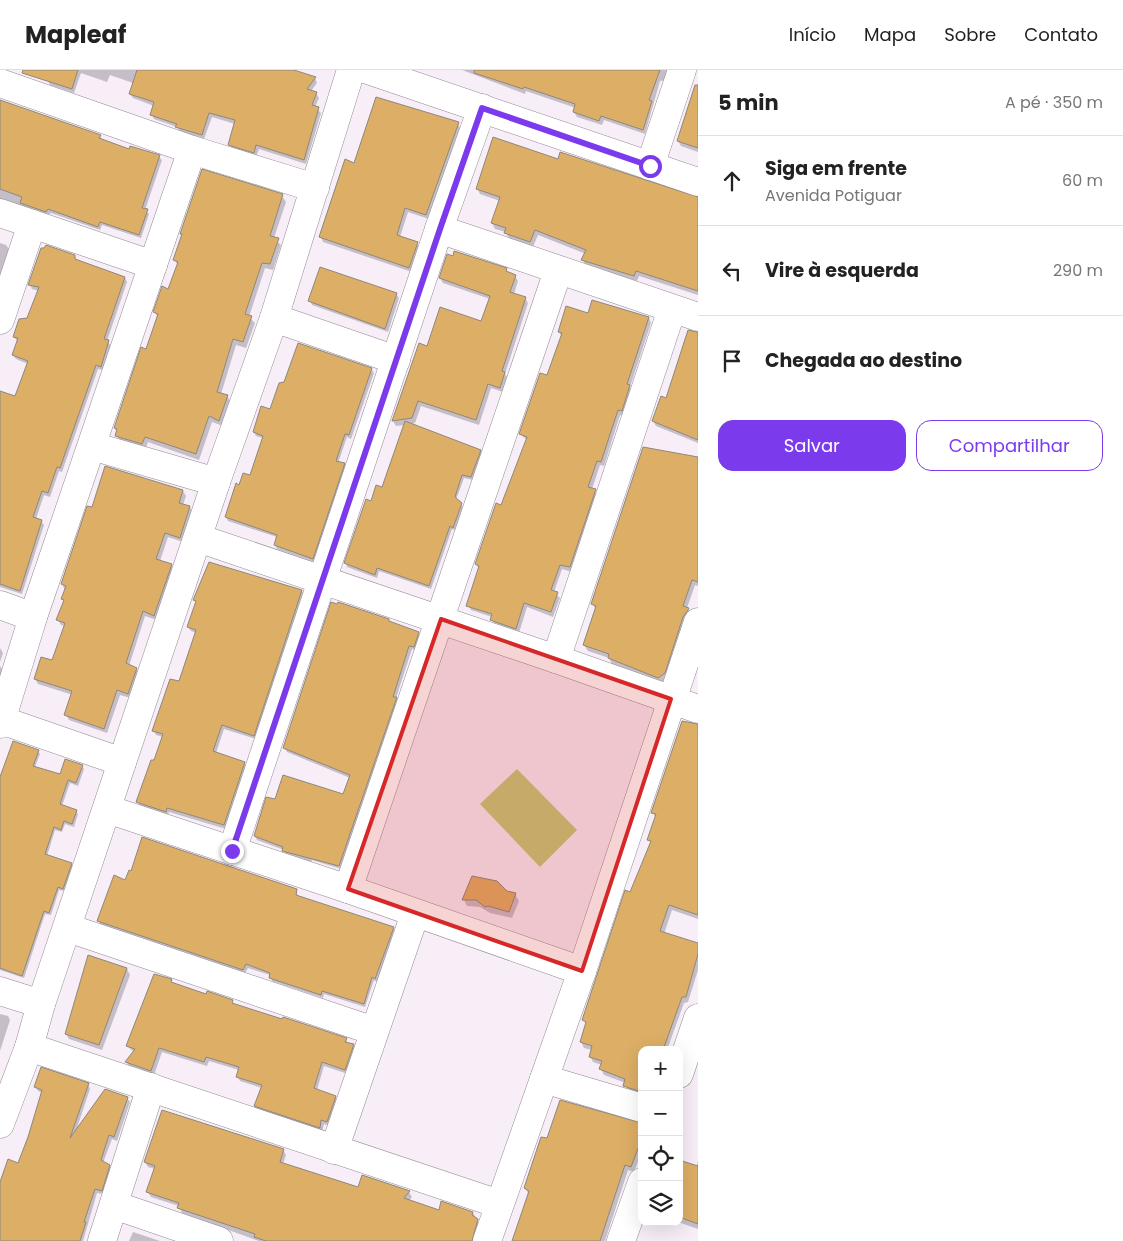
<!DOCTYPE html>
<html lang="pt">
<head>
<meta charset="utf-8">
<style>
  :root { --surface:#fff; --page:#f2f2f2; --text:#222; --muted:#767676; --line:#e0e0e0; --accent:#7c3aed }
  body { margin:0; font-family:Poppins,sans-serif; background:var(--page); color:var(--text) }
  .controls { position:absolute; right:15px; bottom:15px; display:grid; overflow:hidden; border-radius:10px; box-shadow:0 5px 20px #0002 }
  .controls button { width:45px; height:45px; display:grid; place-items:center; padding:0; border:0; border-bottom:1px solid var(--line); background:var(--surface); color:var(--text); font:25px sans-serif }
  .stop { position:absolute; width:15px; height:15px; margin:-11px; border:4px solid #7c3aed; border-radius:50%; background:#fff }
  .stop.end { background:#7c3aed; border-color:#fff; box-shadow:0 1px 5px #0008 }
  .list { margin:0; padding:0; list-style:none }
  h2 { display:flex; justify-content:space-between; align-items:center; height:65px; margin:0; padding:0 20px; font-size:21px }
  h2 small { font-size:16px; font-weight:400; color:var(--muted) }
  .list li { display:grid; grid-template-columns:32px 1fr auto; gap:15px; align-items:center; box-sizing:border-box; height:90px; padding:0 20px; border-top:1px solid var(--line) }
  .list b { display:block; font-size:19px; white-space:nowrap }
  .list p { margin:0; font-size:16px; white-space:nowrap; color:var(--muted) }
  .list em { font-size:16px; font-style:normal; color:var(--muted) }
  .actions { display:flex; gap:10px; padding:15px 20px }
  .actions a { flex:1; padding:11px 0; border:1px solid var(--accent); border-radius:15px; text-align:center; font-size:18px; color:var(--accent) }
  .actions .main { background:var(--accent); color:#fff }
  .icon { flex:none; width:28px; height:28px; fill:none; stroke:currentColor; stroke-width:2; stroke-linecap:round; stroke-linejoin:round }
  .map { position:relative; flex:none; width:698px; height:1171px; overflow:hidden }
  header { display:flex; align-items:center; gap:30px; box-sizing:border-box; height:70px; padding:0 25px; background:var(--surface); border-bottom:1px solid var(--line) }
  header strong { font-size:24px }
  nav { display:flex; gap:28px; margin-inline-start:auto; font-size:18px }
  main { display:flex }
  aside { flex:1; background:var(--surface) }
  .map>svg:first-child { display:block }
  .green { fill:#c1cb7b }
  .shadow { fill:#0003 }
  .building { fill:#ddae65; stroke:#8e877d }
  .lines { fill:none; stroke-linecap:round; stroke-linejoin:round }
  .minor-casing { stroke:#928a93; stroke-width:29 }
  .minor { stroke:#fff; stroke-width:28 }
  .route { stroke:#7c3aed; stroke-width:6 }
  .marked { fill:#d62828; fill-opacity:0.2; stroke:#d62828; stroke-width:4; stroke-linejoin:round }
</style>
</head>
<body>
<header>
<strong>Mapleaf</strong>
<nav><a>Início</a><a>Mapa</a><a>Sobre</a><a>Contato</a></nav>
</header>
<main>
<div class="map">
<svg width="698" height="1171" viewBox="0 0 698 1171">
  <rect width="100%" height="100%" fill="#f7eef8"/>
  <path class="green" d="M 517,699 L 577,760 L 540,797 L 480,734 Z"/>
  <g class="shadow">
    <path d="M 28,0 L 289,0 L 315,8 L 317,13 L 311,21 L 316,23 L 319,28 L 315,37 L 321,43 L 306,94 L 259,79 L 256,87 L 232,79 L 229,74 L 235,54 L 212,47 L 204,69 L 180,61 L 177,57 L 154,49 L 152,44 L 154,36 L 133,28 L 130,24 L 133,13 L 110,5 L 107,12 L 81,3 L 74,23 L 50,15 L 48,11 Z"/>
    <path d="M 462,0 L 669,0 L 666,10 L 660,11 L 645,64 L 604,50 L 602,55 L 577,47 L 574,42 L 576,38 L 526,21 L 525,24 Z"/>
    <path d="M 694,17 L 698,19 L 698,82 L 681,76 L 678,71 Z"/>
    <path d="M 0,31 L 100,66 L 102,69 L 129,80 L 159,87 L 162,90 L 145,140 L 149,144 L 141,168 L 102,155 L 100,160 L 51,143 L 48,145 L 0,130 Z"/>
    <path d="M 458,54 L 460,58 L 429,149 L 408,142 L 400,167 L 416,173 L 419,177 L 412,202 L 323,172 L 321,167 L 355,94 Z"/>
    <path d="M 558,90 L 698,128 L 698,225 L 639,206 L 637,211 L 586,196 L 583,190 L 586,184 L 538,165 L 533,177 L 509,169 L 506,162 L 495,159 L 492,153 L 500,131 L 480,124 L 477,118 Z"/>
    <path d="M 282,126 L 286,132 L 274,168 L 281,175 L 273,200 L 265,198 L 249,247 L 255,253 L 246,278 L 236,275 L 221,324 L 227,326 L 231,332 L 223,356 L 212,352 L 199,390 L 148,372 L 145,380 L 120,372 L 115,358 L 158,248 L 155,242 L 169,220 L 178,196 L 175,190 L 183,166 L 181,164 Z"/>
    <path d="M 0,173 L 6,175 L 9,179 L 0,211 Z"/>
    <path d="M 74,186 L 77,190 L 125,208 L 127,212 L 107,271 L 111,276 L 103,300 L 98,299 L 62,402 L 59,401 L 50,427 L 44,425 L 36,449 L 41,451 L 44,455 L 22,524 L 0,517 L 0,322 L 16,327 L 28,294 L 16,289 L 13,285 L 18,272 L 14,267 L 20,250 L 28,249 L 39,221 L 32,219 L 30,215 Z"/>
    <path d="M 506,200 L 508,203 L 515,206 L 518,211 L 514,224 L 525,228 L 528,233 L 505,304 L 508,309 L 503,322 L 491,318 L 479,355 L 421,336 L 415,353 L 409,354 L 480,381 L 482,384 L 473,410 L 464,408 L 456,430 L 463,437 L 455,460 L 452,459 L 431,519 L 379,501 L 377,508 L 347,497 L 346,493 L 372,432 L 383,418 L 405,355 L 396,356 L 393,351 L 420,275 L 428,278 L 482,253 L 490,229 L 443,213 L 440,208 Z"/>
    <path d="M 396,224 L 399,228 L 388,262 L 312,235 L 310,231 Z"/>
    <path d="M 589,244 L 649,248 L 651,253 L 630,317 L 632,321 L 624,346 L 620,345 L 604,396 L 600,395 L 592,419 L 598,425 L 572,502 L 562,499 L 554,522 L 560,528 L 553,547 L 527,537 L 519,563 L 494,555 L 492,547 L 471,540 L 468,535 L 479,499 L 476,494 L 502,437 L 527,370 L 520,364 L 548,307 L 562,267 L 559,262 Z"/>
    <path d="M 698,264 L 698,373 L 656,356 L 653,351 L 667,330 Z"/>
    <path d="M 371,299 L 374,303 L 351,369 L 347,367 L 338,393 L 344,394 L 346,398 L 315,492 L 277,479 L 275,475 L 277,467 L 228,451 L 226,447 L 240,416 L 251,407 L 263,368 L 256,366 L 254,362 L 271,341 Z"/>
    <path d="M 698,388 L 698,516 L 695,515 L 687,538 L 691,545 L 668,609 L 661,614 L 612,594 L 609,588 L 588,581 L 584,575 L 596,540 L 592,533 Z"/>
    <path d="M 106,398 L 183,421 L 186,426 L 183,435 L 190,437 L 192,442 L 183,472 L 168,467 L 160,491 L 171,495 L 174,500 L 157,550 L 145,546 L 129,596 L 136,599 L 139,604 L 131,628 L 120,625 L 107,663 L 69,650 L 66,645 L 73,625 L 38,614 L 35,609 L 53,592 L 65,556 L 61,555 L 58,550 L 64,532 L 62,529 L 65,520 L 62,514 L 92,438 Z"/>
    <path d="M 273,511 L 302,521 L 304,525 L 256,669 L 224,659 L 216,683 L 244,693 L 247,697 L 226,759 L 169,742 L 168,746 L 140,736 L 138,732 L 163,667 L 156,665 L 154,661 L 180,612 L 196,563 L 191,561 L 188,557 L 196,533 L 194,530 L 272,514 Z"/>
    <path d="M 418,563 L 420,567 L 416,581 L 412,579 L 396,628 L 398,633 L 341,799 L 312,790 L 311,793 L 286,785 L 284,780 L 257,770 L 255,766 L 276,730 L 344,726 L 350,708 L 287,682 L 284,677 Z"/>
    <path d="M 0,578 L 3,583 L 0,592 Z"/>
    <path d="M 0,596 L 3,601 L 0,610 Z"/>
    <path d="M 698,655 L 698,849 L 672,840 L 664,864 L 698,875 L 698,900 L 688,932 L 684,933 L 667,980 L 642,980 L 642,1026 L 628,1021 L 626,1013 L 604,1005 L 601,999 L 602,995 L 593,992 L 590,986 L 592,980 L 584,978 L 581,972 L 587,955 L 584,950 L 651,773 L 649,770 L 656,748 L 652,742 Z"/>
    <path d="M 38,681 L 40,684 L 35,697 L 61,705 L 82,696 L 84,699 L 78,716 L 70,713 L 62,736 L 76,741 L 78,744 L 74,757 L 65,754 L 62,762 L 55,760 L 47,786 L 71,794 L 73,797 L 65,821 L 59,820 L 51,845 L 45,844 L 24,908 L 0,900 L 0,711 Z"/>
    <path d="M 126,812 L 296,820 L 298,827 L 393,858 L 395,862 L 377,912 L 374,910 L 365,937 L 324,924 L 323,928 L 272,911 L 270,905 L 248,898 L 245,903 L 101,855 L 99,851 Z"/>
    <path d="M 506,822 L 515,824 L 519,831 L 512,848 L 490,843 L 480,837 L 467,836 L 464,830 Z"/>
    <path d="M 127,899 L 130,905 L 102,980 L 69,969 L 66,964 Z"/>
    <path d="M 171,910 L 173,914 L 232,931 L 235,936 L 346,969 L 348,974 L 353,975 L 356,979 L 348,1004 L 324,996 L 317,1020 L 335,1027 L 338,1031 L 330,1056 L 324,1054 L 322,1062 L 258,1040 L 255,1036 L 262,1018 L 240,1011 L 237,1006 L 239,1000 L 209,991 L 207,996 L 162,982 L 154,1005 L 129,997 L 127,992 L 134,982 L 127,976 Z"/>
    <path d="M 0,944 L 8,946 L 10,950 L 0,981 Z"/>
    <path d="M 88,1014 L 90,1019 L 76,1061 L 127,1028 L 130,1032 L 117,1071 L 112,1069 L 103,1093 L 112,1100 L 104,1124 L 97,1123 L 83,1171 L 0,1171 L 0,1138 L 19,1094 L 43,1023 L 38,1021 L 36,1017 Z"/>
    <path d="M 206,1054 L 283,1080 L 286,1085 L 283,1094 L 359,1118 L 409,1122 L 412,1127 L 409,1131 L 440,1141 L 473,1143 L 480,1155 L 475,1171 L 259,1171 L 182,1143 L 179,1136 L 151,1127 L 148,1122 L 155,1099 L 148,1097 L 145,1092 Z"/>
    <path d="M 642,1055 L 642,1081 L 634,1102 L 628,1100 L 605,1171 L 513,1171 L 529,1125 L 525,1118 L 547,1070 Z"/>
    <path d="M 679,1091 L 696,1097 L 698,1091 L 698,1159 L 678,1152 Z"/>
    <path d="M 133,1162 L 160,1171 L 129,1171 Z"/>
  </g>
  <g class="building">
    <path d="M 23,0 L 78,0 L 72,19 L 22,3 Z"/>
    <path d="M 137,0 L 294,0 L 316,7 L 307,19 L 317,22 L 312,35 L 319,37 L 304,90 L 256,75 L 254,83 L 228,75 L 235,50 L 209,43 L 202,65 L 175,57 L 177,54 L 150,45 L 154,32 L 129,24 Z"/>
    <path d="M 474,0 L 660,0 L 649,30 L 652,31 L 643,60 L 601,46 L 599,51 L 573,42 L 575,34 L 524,17 L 523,19 L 474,3 Z"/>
    <path d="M 695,15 L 698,15 L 698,78 L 677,71 Z"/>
    <path d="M 376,27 L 459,52 L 426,145 L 405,138 L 397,165 L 418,172 L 409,198 L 319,167 L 345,89 L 354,93 Z"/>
    <path d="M 0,30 L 101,65 L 99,68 L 129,79 L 130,76 L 160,85 L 142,138 L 148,139 L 139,165 L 100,152 L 98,157 L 48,139 L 46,142 L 20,133 L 22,127 L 0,119 Z"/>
    <path d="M 493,67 L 558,89 L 560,82 L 698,127 L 698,221 L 636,201 L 634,206 L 581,190 L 586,180 L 535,160 L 530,172 L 504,163 L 506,158 L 491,153 L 500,127 L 476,119 Z"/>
    <path d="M 202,99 L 283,124 L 270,166 L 279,168 L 270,194 L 262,193 L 245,244 L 252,246 L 243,272 L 233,269 L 217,322 L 228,325 L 219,351 L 209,346 L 196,384 L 145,367 L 142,374 L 115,366 L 117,359 L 114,358 L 141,277 L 146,279 L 158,244 L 153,242 L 162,216 L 168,219 L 178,192 L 173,190 L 182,164 L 180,164 Z"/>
    <path d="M 46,175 L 75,185 L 75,189 L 125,207 L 104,269 L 109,270 L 101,297 L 96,295 L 60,398 L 57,397 L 48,423 L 42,421 L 33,447 L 42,450 L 20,521 L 0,514 L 0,321 L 15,326 L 28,291 L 12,285 L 18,268 L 13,267 L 19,249 L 27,248 L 39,217 L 28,215 L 41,178 L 44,178 Z"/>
    <path d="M 454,181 L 507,198 L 506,201 L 516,205 L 510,222 L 526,227 L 502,301 L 505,302 L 500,318 L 488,314 L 476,350 L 418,331 L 412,348 L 392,351 L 419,273 L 427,276 L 440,237 L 481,251 L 490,226 L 439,208 L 447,184 L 453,186 Z"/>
    <path d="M 320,197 L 397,223 L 385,259 L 308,231 Z"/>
    <path d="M 592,230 L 649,247 L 627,314 L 630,315 L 622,341 L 618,340 L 601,392 L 597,391 L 588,417 L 596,419 L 570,497 L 560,495 L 551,520 L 558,522 L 551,542 L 524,533 L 516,559 L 490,550 L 492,544 L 466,536 L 479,496 L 475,494 L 496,433 L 501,435 L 527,367 L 519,364 L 540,303 L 547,305 L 562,263 L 558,262 L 566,236 L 588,243 Z"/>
    <path d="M 688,260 L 698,262 L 698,370 L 652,351 L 661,326 L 666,328 Z"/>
    <path d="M 298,273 L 372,298 L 349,365 L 345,364 L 336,391 L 345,393 L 313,489 L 274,475 L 277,465 L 225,447 L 236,413 L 239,415 L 243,403 L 250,405 L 263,366 L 253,362 L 261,336 L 270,339 L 279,313 L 284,312 Z"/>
    <path d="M 405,351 L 481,380 L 471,407 L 462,405 L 455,427 L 462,433 L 453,458 L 450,456 L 429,516 L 377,498 L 375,505 L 344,493 L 366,429 L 371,431 L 376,415 L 382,417 Z"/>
    <path d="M 643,377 L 698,387 L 698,512 L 692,510 L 683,536 L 689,538 L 688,540 L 683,547 L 665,603 L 658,608 L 608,588 L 609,584 L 583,575 L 596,536 L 591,534 Z"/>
    <path d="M 105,396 L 183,420 L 179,433 L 190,436 L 180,468 L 165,463 L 156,489 L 172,494 L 154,546 L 143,541 L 126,593 L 137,598 L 128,624 L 117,620 L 104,659 L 64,645 L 72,621 L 34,609 L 41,587 L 52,590 L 65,553 L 56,550 L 64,530 L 61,529 L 66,516 L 61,514 L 87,436 L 92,437 Z"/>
    <path d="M 209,492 L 302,520 L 254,666 L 222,655 L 213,681 L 245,692 L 224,755 L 167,738 L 166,742 L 136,732 L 151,690 L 154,690 L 163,664 L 152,661 L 170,609 L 179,611 L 196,560 L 187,557 L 196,531 L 193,530 Z"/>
    <path d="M 331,532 L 337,534 L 338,532 L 389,549 L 389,551 L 419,562 L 414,577 L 409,576 L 393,627 L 397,627 L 339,796 L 282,781 L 283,777 L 254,766 L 266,727 L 275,729 L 283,705 L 343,724 L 350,705 L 283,678 Z"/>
    <path d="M 682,651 L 698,654 L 698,845 L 669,835 L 660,861 L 698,873 L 698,884 L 686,927 L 682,927 L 663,980 L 642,980 L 642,1022 L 623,1016 L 625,1009 L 599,999 L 602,991 L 589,987 L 592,976 L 580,972 L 586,952 L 582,950 L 625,820 L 630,822 L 651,771 L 647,770 L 656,744 L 651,743 Z"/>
    <path d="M 13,671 L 39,680 L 33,696 L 60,704 L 65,689 L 83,695 L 76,713 L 68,710 L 60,734 L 77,740 L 72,754 L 64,751 L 61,760 L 54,757 L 45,784 L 72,793 L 63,819 L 58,817 L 49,843 L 44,841 L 22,906 L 0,898 L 0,707 Z"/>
    <path d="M 142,767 L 297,819 L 296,825 L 394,857 L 375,909 L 372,907 L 364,934 L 322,921 L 321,925 L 269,908 L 270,903 L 246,894 L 243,900 L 97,851 L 114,805 L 125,810 L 129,800 L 131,801 Z"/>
    <path d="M 472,806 L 497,811 L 507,821 L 516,823 L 509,842 L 488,836 L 485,837 L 476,830 L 462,830 Z"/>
    <path d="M 88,885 L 127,898 L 99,975 L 65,964 Z"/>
    <path d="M 154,904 L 172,909 L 171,912 L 206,924 L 207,921 L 233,930 L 232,933 L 282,949 L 283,947 L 347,968 L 345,972 L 354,974 L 345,1000 L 322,992 L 314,1018 L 336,1026 L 327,1052 L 321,1050 L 320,1058 L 254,1036 L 262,1015 L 236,1007 L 239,997 L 206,987 L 204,992 L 159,978 L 151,1001 L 125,992 L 135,979 L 126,976 Z"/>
    <path d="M 41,997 L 89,1013 L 70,1068 L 105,1019 L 128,1027 L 114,1067 L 109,1065 L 101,1090 L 110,1095 L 102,1121 L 95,1119 L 84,1152 L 86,1152 L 80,1171 L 0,1171 L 0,1112 L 8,1089 L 18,1093 L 28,1067 L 42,1020 L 34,1017 Z"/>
    <path d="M 560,1030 L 642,1053 L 642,1068 L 631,1097 L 625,1095 L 600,1171 L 512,1171 L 529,1121 L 524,1118 L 541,1067 L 547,1068 Z"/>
    <path d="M 162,1040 L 284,1079 L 280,1092 L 358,1117 L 362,1105 L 410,1121 L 404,1128 L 439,1140 L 441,1131 L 473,1142 L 472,1145 L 478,1149 L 472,1171 L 266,1171 L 254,1167 L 255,1164 L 177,1138 L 179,1133 L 146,1122 L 155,1096 L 144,1092 Z"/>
    <path d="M 679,1090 L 698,1096 L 698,1154 L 679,1147 Z"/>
  </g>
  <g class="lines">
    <g class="minor-casing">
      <g id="minor">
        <path d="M 368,0 L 698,112"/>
        <path d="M 0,13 L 192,80 L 315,118"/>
        <path d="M 650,96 L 682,0"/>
        <path d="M 0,143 L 153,195"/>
        <path d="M 439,159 L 698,247"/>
        <path d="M 274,248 L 396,290"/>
        <path d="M 0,250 L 32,154"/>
        <path d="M 92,376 L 216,412"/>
        <path d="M 198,468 L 556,589 L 698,639"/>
        <path d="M 0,535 L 33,547"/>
        <path d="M 556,589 L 672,239"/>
        <path d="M 1,650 L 122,692"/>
        <path d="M 0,654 L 33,547 L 192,80"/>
        <path d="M 107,739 L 348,819 L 582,901"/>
        <path d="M 232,781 L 439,159 L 482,38"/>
        <path d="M 348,819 L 558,201"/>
        <path d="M 68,858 L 374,961"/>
        <path d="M 0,921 L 41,934"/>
        <path d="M 29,977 L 499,1134"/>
        <path d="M 679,1004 L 698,948"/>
        <path d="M 544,1009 L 642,1038"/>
        <path d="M 0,1054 L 29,977 L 41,934 L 216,412 L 274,248 L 351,0"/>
        <path d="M 334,1080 L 415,844"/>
        <path d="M 114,1135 L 219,1171"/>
        <path d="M 102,1171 L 151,1017"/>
        <path d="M 487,1171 L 582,901 L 698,552"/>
        <path d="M 621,1171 L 642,1112"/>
      </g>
    </g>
    <use href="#minor" class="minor"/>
  </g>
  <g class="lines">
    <path class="route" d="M 232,781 L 440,159 L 482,38 L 650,96"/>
  </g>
  <path class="marked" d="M 441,549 L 671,629 L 582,901 L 348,819 Z"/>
</svg>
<div class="controls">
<button>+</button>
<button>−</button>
<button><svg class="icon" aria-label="locate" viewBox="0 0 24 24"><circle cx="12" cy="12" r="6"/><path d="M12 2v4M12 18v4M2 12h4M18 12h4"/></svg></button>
<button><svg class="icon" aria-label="layers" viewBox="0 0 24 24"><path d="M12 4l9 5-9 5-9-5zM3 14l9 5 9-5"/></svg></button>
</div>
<div class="stop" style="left:650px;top:96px"></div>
<div class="stop end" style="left:232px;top:781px"></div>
</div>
<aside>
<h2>5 min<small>A pé · 350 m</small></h2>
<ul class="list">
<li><svg class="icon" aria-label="ahead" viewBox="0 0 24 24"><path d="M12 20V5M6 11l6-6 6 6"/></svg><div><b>Siga em frente</b><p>Avenida Potiguar</p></div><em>60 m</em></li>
<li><svg class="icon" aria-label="left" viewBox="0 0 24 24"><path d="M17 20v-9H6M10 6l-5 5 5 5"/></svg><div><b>Vire à esquerda</b></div><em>290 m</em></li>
<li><svg class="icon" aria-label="arrive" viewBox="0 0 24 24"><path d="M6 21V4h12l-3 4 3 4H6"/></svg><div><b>Chegada ao destino</b></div></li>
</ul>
<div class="actions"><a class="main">Salvar</a><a>Compartilhar</a></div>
</aside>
</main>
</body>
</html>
